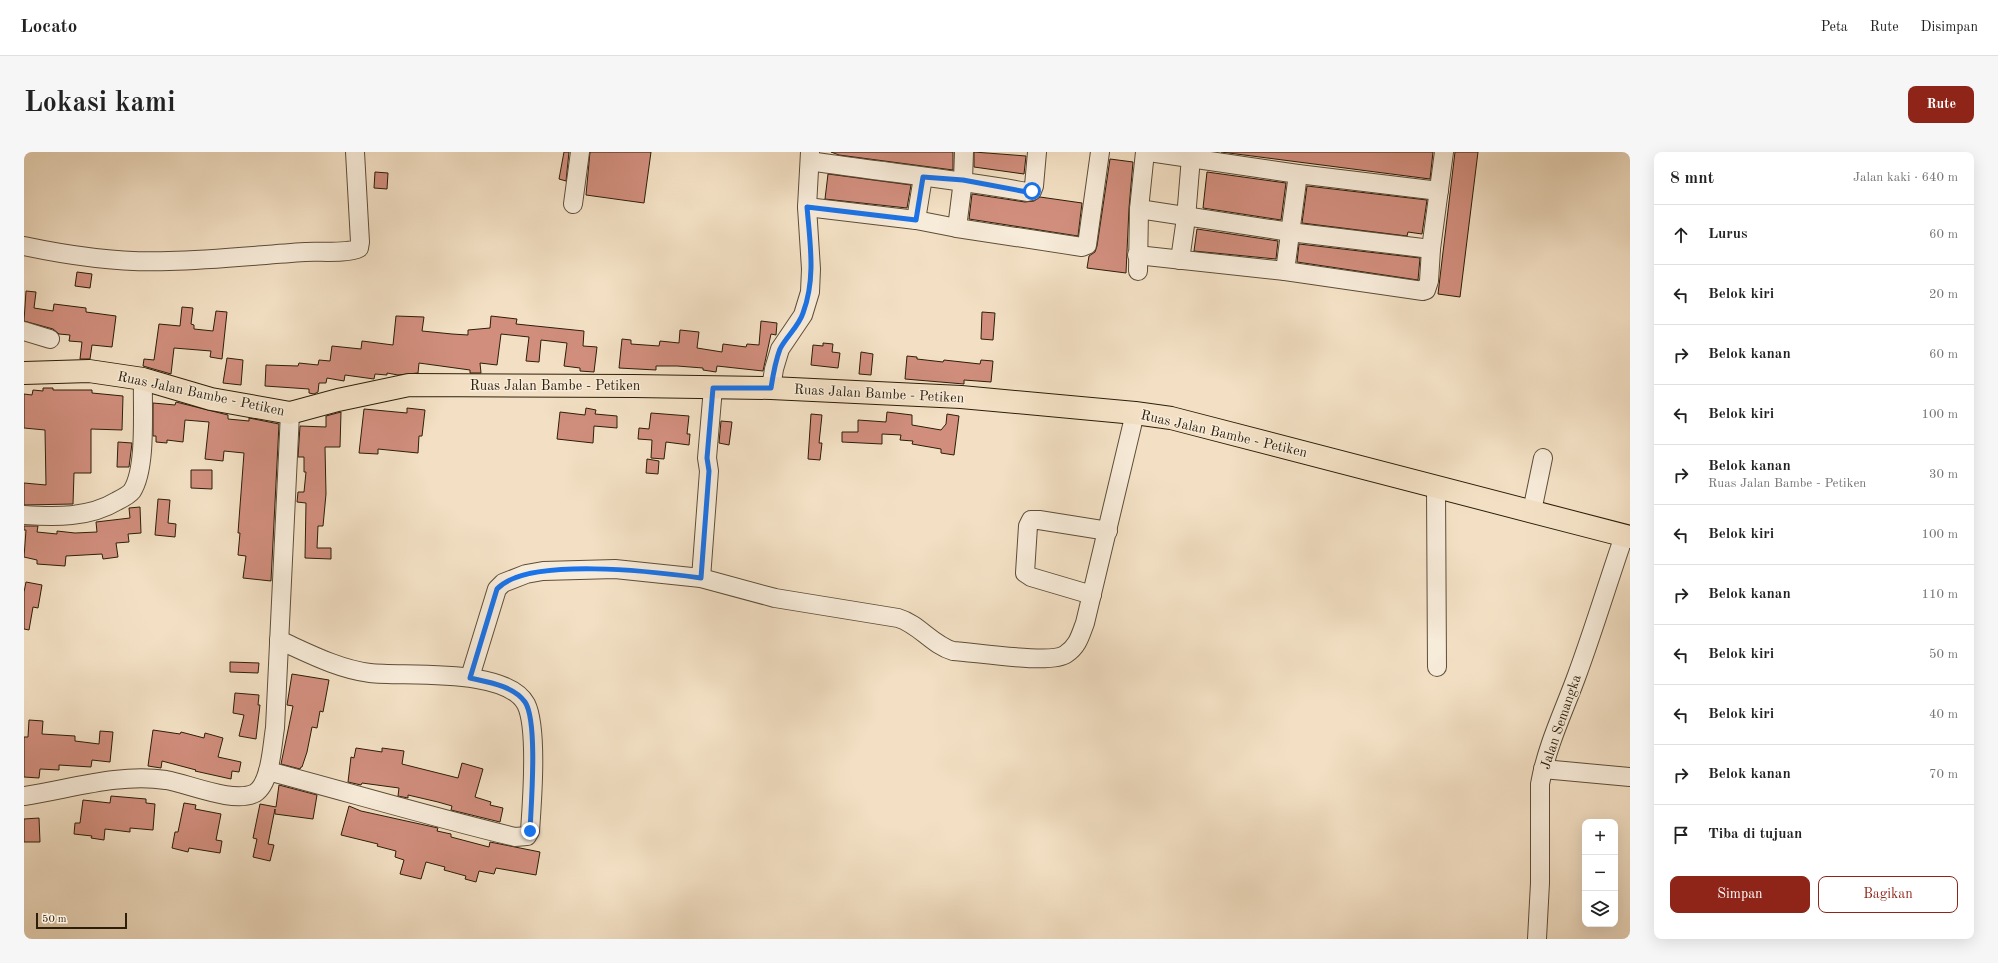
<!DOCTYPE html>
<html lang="id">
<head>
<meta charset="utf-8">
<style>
  :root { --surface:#fff; --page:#f6f6f6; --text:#222; --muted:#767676; --line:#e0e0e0; --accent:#8f2418 }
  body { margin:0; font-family:"Old Standard TT",serif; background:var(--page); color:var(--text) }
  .controls { position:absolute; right:12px; bottom:12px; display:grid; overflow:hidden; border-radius:8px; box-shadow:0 4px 16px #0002 }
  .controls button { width:36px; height:36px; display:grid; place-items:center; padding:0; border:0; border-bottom:1px solid var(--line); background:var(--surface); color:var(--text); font:20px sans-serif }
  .scale { position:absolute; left:12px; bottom:10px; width:91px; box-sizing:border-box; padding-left:4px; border:2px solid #2c1e09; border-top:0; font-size:11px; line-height:14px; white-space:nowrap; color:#2c1e09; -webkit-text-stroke:3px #f7ebd9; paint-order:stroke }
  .stop { position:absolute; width:12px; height:12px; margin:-9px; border:3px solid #1a73e8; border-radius:50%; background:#fff }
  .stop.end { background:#1a73e8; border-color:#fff; box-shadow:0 1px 4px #0008 }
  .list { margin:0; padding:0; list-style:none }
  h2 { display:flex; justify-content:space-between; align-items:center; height:52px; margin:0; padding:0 16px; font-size:17px }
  h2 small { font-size:13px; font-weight:400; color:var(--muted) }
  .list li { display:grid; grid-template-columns:26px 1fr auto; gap:12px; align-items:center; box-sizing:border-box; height:60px; padding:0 16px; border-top:1px solid var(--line) }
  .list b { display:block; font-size:15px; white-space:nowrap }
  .list p { margin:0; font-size:13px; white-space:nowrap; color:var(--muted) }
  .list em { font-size:13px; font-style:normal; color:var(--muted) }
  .actions { display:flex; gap:8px; padding:12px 16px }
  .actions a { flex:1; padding:9px 0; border:1px solid var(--accent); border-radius:8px; text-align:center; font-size:14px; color:var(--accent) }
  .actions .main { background:var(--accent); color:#fff }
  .icon { flex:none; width:22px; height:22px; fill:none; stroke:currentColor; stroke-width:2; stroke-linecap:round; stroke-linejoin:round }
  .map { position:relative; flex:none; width:1606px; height:787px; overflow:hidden; border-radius:8px }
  header { display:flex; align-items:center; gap:24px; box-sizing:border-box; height:56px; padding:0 20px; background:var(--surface); border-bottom:1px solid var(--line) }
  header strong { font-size:19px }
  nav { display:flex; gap:22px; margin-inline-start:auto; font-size:14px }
  .intro { display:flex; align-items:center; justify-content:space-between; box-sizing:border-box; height:96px; padding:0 24px }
  h1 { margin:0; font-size:28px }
  .button { padding:10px 18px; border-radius:8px; background:var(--accent); color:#fff; font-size:14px; font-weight:700 }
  main { display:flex; gap:24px; padding:0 24px }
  aside { flex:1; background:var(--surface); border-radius:8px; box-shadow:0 4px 16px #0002 }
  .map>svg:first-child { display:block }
  .building { fill:#d18e7d; stroke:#2c1e09 }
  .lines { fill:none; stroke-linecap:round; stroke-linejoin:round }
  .minor-casing { stroke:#5e4e38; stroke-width:20 }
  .major-casing { stroke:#2c1e09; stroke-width:24 }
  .minor { stroke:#f7ebd9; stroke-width:18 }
  .major { stroke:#f3e0c4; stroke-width:22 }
  .route { stroke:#1a73e8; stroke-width:5 }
  .labels { text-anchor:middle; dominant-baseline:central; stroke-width:3; stroke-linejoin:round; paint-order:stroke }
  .street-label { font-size:14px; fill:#2c1e09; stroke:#f7ebd9 }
</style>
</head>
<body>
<header>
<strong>Locato</strong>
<nav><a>Peta</a><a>Rute</a><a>Disimpan</a></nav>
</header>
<div class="intro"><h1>Lokasi kami</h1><a class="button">Rute</a></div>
<main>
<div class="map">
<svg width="1606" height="787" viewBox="0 0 1606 787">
  <rect width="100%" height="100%" fill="#f3e0c4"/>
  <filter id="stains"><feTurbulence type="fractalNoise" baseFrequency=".005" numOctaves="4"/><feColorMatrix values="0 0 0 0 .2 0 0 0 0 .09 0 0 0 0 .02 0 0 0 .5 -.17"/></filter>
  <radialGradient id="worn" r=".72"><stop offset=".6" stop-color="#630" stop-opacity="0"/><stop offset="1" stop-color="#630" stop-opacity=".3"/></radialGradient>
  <g class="building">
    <path d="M 540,0 L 545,0 L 542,29 L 535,27 Z"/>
    <path d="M 566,0 L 627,0 L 620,51 L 562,43 Z"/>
    <path d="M 807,0 L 929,0 L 929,18 L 815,3 Z"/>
    <path d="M 950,0 L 1002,4 L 1000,22 L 950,15 Z"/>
    <path d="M 1197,0 L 1409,0 L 1406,27 Z"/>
    <path d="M 1431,0 L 1454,0 L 1436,145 L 1414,142 Z"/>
    <path d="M 1086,7 L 1109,10 L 1105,56 L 1102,121 L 1063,116 L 1065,104 L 1071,100 L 1073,94 Z"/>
    <path d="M 351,20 L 364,21 L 363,37 L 350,36 Z"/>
    <path d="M 1183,20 L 1262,31 L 1257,68 L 1179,56 Z"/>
    <path d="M 804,22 L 887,33 L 883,56 L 801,47 Z"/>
    <path d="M 1283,34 L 1403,48 L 1398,82 L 1384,80 L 1383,84 L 1278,71 Z"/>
    <path d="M 948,42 L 1001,50 L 1010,49 L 1016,45 L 1058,51 L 1054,84 L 945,67 Z"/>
    <path d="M 1173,77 L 1254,89 L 1252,107 L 1170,99 Z"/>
    <path d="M 1275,92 L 1396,106 L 1394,128 L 1273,110 Z"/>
    <path d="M 53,120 L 68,122 L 66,136 L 51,134 Z"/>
    <path d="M 2,139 L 12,140 L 10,156 L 29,159 L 30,152 L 62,156 L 62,160 L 92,164 L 88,195 L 68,193 L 66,207 L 56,207 L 58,190 L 45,189 L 46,183 L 35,182 L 29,177 L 0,169 Z"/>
    <path d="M 158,155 L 169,156 L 167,172 L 170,173 L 170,177 L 189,179 L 192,159 L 203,160 L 198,207 L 186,205 L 187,199 L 150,196 L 147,222 L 119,214 L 120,207 L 130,208 L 135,172 L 156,174 Z"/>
    <path d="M 958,160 L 971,161 L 969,188 L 957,187 Z"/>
    <path d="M 372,164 L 400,165 L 398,179 L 428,182 L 444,183 L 444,178 L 466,176 L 467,164 L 493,167 L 492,172 L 560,179 L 559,194 L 573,195 L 570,220 L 556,219 L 556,216 L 540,214 L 543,191 L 517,188 L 515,210 L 502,209 L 505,185 L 477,182 L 473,213 L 456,211 L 457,221 L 446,221 L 446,218 L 395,211 L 394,221 L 374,223 L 363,221 L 363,223 L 351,222 L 350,227 L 321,223 L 320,229 L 303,226 L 302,231 L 295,231 L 294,240 L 290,242 L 285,241 L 285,237 L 241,234 L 242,213 L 274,214 L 275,211 L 294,213 L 295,208 L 306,209 L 308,194 L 337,197 L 338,189 L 369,193 Z"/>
    <path d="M 737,169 L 753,171 L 752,183 L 747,182 L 739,219 L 693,214 L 692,220 L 679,218 L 679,216 L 653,214 L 632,214 L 632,218 L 595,216 L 598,187 L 607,188 L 607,192 L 635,194 L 636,189 L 655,191 L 656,178 L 675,180 L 673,196 L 698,200 L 699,192 L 722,195 L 723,192 L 735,193 Z"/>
    <path d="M 799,191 L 809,192 L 808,200 L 816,201 L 814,216 L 787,213 L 789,193 L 799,194 Z"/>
    <path d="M 837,200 L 849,202 L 847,223 L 835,222 Z"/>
    <path d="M 883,204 L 893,205 L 893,207 L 919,210 L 920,208 L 956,212 L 957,208 L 969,209 L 967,230 L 940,228 L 940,232 L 881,227 Z"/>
    <path d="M 203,206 L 219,208 L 217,233 L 199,231 Z"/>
    <path d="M 19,236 L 29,236 L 29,238 L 68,238 L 68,241 L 99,244 L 98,278 L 67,277 L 67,321 L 50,321 L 49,352 L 0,353 L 0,331 L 22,333 L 21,278 L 0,276 L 0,242 L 8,243 L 9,238 L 19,239 Z"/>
    <path d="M 152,250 L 204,263 L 204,267 L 225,269 L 225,266 L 255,272 L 247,429 L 219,426 L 222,404 L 214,403 L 216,381 L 214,381 L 220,301 L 200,299 L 199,309 L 181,307 L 185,270 L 161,268 L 159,290 L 143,288 L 143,291 L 132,290 L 132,284 L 129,284 L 129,251 L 151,253 Z"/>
    <path d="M 383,256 L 401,258 L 398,284 L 395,284 L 394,301 L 354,297 L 354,302 L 335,301 L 340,257 L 383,261 Z"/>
    <path d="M 562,256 L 572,258 L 571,262 L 593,264 L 593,276 L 570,274 L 569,291 L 533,287 L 536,260 L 561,263 Z"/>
    <path d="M 317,260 L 316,295 L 301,295 L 302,342 L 299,374 L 294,374 L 293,396 L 307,396 L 307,407 L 281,406 L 282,351 L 273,350 L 274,340 L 280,340 L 282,320 L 280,320 L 280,305 L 274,305 L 276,274 L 302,275 L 302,264 Z"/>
    <path d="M 863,260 L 888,263 L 888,273 L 917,278 L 922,272 L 923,262 L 935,264 L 930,303 L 917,301 L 917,297 L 888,292 L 889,289 L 876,288 L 877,283 L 858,282 L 858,292 L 818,290 L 818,280 L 834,280 L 834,268 L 862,270 Z"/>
    <path d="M 627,261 L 665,264 L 663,282 L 666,282 L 665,293 L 642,290 L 640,307 L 627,306 L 628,288 L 614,287 L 615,276 L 625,277 Z"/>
    <path d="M 787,262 L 798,263 L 795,291 L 798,291 L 796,308 L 784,307 Z"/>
    <path d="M 697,269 L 708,270 L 705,293 L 695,291 Z"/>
    <path d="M 94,290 L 108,291 L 105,315 L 93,315 Z"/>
    <path d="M 623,307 L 635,309 L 634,322 L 622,321 Z"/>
    <path d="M 167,318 L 188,318 L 188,337 L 167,336 Z"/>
    <path d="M 134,347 L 146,348 L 144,371 L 152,372 L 151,385 L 131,383 Z"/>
    <path d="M 116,355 L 117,381 L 104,382 L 105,390 L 92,391 L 94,405 L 79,407 L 78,402 L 42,404 L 41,414 L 13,412 L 13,408 L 0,405 L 2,378 L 0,378 L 0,374 L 14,374 L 13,380 L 33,382 L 33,379 L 51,381 L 73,380 L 72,370 L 106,366 L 105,356 Z"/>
    <path d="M 2,430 L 18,433 L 14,456 L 9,455 L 5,478 L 0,477 L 0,440 Z"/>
    <path d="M 206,510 L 235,511 L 234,521 L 206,520 Z"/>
    <path d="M 268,522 L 305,528 L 299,560 L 296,559 L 293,576 L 288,575 L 283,600 L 278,615 L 277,615 L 276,617 L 257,612 L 269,554 L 263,553 Z"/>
    <path d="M 211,541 L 235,543 L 234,553 L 236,553 L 232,587 L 215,584 L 220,563 L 209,561 Z"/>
    <path d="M 5,568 L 19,569 L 18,582 L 51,584 L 51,589 L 75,592 L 76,579 L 89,580 L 86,610 L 68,608 L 67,615 L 35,613 L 35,618 L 16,617 L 15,626 L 0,625 L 0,585 L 4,585 Z"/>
    <path d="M 129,578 L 156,582 L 157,580 L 180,586 L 181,581 L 199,586 L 194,605 L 217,610 L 215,620 L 208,619 L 207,627 L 171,619 L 172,618 L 138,609 L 137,616 L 124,614 Z"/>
    <path d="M 332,596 L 358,600 L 358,596 L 380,599 L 378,612 L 434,626 L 438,611 L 459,617 L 451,645 L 467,650 L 466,653 L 479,656 L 476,670 L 427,658 L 428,654 L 414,650 L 384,643 L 384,646 L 374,644 L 375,636 L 338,631 L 337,633 L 324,630 L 327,605 L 330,606 Z"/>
    <path d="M 255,633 L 293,643 L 289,667 L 251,662 L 251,657 L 244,692 L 250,693 L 246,709 L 229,705 L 233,687 L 229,686 L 236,652 L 252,655 Z"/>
    <path d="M 87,644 L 122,647 L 122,651 L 131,652 L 129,678 L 106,676 L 106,680 L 81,677 L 80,688 L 67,686 L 68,684 L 50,682 L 51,671 L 56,671 L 59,648 L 86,651 Z"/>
    <path d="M 160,651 L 172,653 L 171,657 L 197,662 L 192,688 L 198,689 L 196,701 L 165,696 L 164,700 L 148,696 L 151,680 L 154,680 Z"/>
    <path d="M 325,654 L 337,659 L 414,676 L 413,679 L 427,682 L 427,685 L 465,695 L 466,690 L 516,700 L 512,723 L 472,716 L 470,722 L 455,719 L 452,730 L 441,727 L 442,724 L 420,718 L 421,715 L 402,710 L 397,727 L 376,722 L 380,708 L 371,705 L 372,699 L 353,694 L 354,692 L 317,683 Z"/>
    <path d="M 15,666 L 16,690 L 0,690 L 0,667 Z"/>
  </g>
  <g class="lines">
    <g class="minor-casing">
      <g id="minor">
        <path d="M 1125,0 L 1274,22 L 1415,39"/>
        <path d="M 786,9 C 858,20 931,27 1003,40 L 1008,39 L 1010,34 L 1013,0"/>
        <path d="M 549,52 L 556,0"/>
        <path d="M 783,55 L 892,68 L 933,76 L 939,28 L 940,0"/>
        <path d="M 1115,57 L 1266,80 L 1407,97"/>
        <path d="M 892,68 L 899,25"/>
        <path d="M 933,76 L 1058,95 L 1063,93 L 1076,0"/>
        <path d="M 0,94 C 47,104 97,111 145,109 C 190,108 235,103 281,100 C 294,99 324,102 335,96 L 336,90 L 331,0"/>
        <path d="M 1113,103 L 1261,119 L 1399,139 L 1402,138 L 1405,129 L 1407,97 L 1420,0"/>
        <path d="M 1156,108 L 1162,66 L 1167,5"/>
        <path d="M 1114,119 L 1115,57 L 1121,0"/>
        <path d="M 1261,119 L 1274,22"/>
        <path d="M 0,179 L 26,187"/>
        <path d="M 747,236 L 750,217 L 756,197 L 779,163 L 786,140 L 787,117 L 783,55 L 786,0"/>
        <path d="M 1412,335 L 1413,515"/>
        <path d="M 1508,359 L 1519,306"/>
        <path d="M 0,363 C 31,365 65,366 93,349 C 97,347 105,343 108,339 C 123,316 118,255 119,227"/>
        <path d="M 677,426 L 685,319 L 683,306 L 689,236"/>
        <path d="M 1068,443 L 1007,425 L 1001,421 L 1004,374 L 1007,368 L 1015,368 L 1084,379"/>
        <path d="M 446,525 L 473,437 L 479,431 L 502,422 L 519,419 L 591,417 L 677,426 L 751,446 L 874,466 C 895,472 908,493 929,499 C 950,500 1028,513 1042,502 C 1054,494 1056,484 1061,471 L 1111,261"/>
        <path d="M 1519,617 L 1606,625"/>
        <path d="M 244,619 C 327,641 408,665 491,685 L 503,684 L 506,679 C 508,651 514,576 502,552 C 482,515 382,525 346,521 C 314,517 284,501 255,488"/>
        <path d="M 0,644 C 47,637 94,621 142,628 C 165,632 210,652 231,641 C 247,631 248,593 251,576 L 266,261"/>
        <path d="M 1513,787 L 1516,731 L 1516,632 C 1523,593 1540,559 1553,523 C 1570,477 1584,430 1600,384"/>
      </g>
    </g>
    <g class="major-casing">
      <path id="major" d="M 0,221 L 65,219 L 119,227 L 187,247 L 266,261 L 314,248 L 385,233 L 610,234 L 747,236 L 937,245 L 1111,261 L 1147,266 L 1606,385"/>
    </g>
    <use href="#minor" class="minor"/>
    <use href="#major" class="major"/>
  </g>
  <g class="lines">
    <path class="route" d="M 506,679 C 507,654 514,569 501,550 C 490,534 464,530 446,526 L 473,437 C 503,404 634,420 677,426 L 685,319 L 683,306 L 689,236 L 747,236 C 749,223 751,210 756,197 C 762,185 775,174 779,161 C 792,127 786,91 783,55 L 892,68 L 899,25 L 939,28 L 1003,40 L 1008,39"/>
  </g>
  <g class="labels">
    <g class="street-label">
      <text x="531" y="234">Ruas Jalan Bambe - Petiken</text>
      <text transform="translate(177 242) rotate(12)">Ruas Jalan Bambe - Petiken</text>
      <text transform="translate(855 242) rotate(3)">Ruas Jalan Bambe - Petiken</text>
      <text transform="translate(1200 282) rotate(13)">Ruas Jalan Bambe - Petiken</text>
      <text transform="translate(1537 570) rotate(-71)">Jalan Semangka</text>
    </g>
  </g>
  <rect width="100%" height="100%" filter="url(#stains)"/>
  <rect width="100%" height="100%" fill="url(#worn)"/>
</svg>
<div class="controls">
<button>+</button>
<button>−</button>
<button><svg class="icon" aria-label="layers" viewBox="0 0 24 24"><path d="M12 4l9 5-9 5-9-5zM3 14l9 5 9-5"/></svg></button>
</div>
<div class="scale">50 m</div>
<div class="stop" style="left:1008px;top:39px"></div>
<div class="stop end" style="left:506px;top:679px"></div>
</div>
<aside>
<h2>8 mnt<small>Jalan kaki · 640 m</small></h2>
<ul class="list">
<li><svg class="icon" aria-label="ahead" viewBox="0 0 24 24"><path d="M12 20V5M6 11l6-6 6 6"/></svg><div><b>Lurus</b></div><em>60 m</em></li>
<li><svg class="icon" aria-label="left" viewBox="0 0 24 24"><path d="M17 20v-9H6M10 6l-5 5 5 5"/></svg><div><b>Belok kiri</b></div><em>20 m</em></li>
<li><svg class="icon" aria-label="right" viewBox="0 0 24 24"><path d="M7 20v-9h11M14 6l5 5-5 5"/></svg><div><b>Belok kanan</b></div><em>60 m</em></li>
<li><svg class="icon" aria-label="left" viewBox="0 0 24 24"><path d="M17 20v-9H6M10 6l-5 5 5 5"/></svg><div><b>Belok kiri</b></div><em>100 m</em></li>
<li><svg class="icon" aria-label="right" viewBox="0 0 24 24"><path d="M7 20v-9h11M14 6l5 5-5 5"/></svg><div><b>Belok kanan</b><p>Ruas Jalan Bambe - Petiken</p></div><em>30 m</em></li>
<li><svg class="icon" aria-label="left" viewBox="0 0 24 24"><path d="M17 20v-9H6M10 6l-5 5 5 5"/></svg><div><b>Belok kiri</b></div><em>100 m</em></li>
<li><svg class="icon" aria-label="right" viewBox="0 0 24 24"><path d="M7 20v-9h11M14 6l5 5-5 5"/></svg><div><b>Belok kanan</b></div><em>110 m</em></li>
<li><svg class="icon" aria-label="left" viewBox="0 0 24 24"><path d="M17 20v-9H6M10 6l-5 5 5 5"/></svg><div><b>Belok kiri</b></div><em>50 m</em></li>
<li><svg class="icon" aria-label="left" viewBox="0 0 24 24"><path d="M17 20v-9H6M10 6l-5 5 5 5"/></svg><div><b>Belok kiri</b></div><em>40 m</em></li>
<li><svg class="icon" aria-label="right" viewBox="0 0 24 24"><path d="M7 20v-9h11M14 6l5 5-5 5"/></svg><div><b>Belok kanan</b></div><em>70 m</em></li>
<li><svg class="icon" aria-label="arrive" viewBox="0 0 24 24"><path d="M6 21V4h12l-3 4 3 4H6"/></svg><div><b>Tiba di tujuan</b></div></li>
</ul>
<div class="actions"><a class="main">Simpan</a><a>Bagikan</a></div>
</aside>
</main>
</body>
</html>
